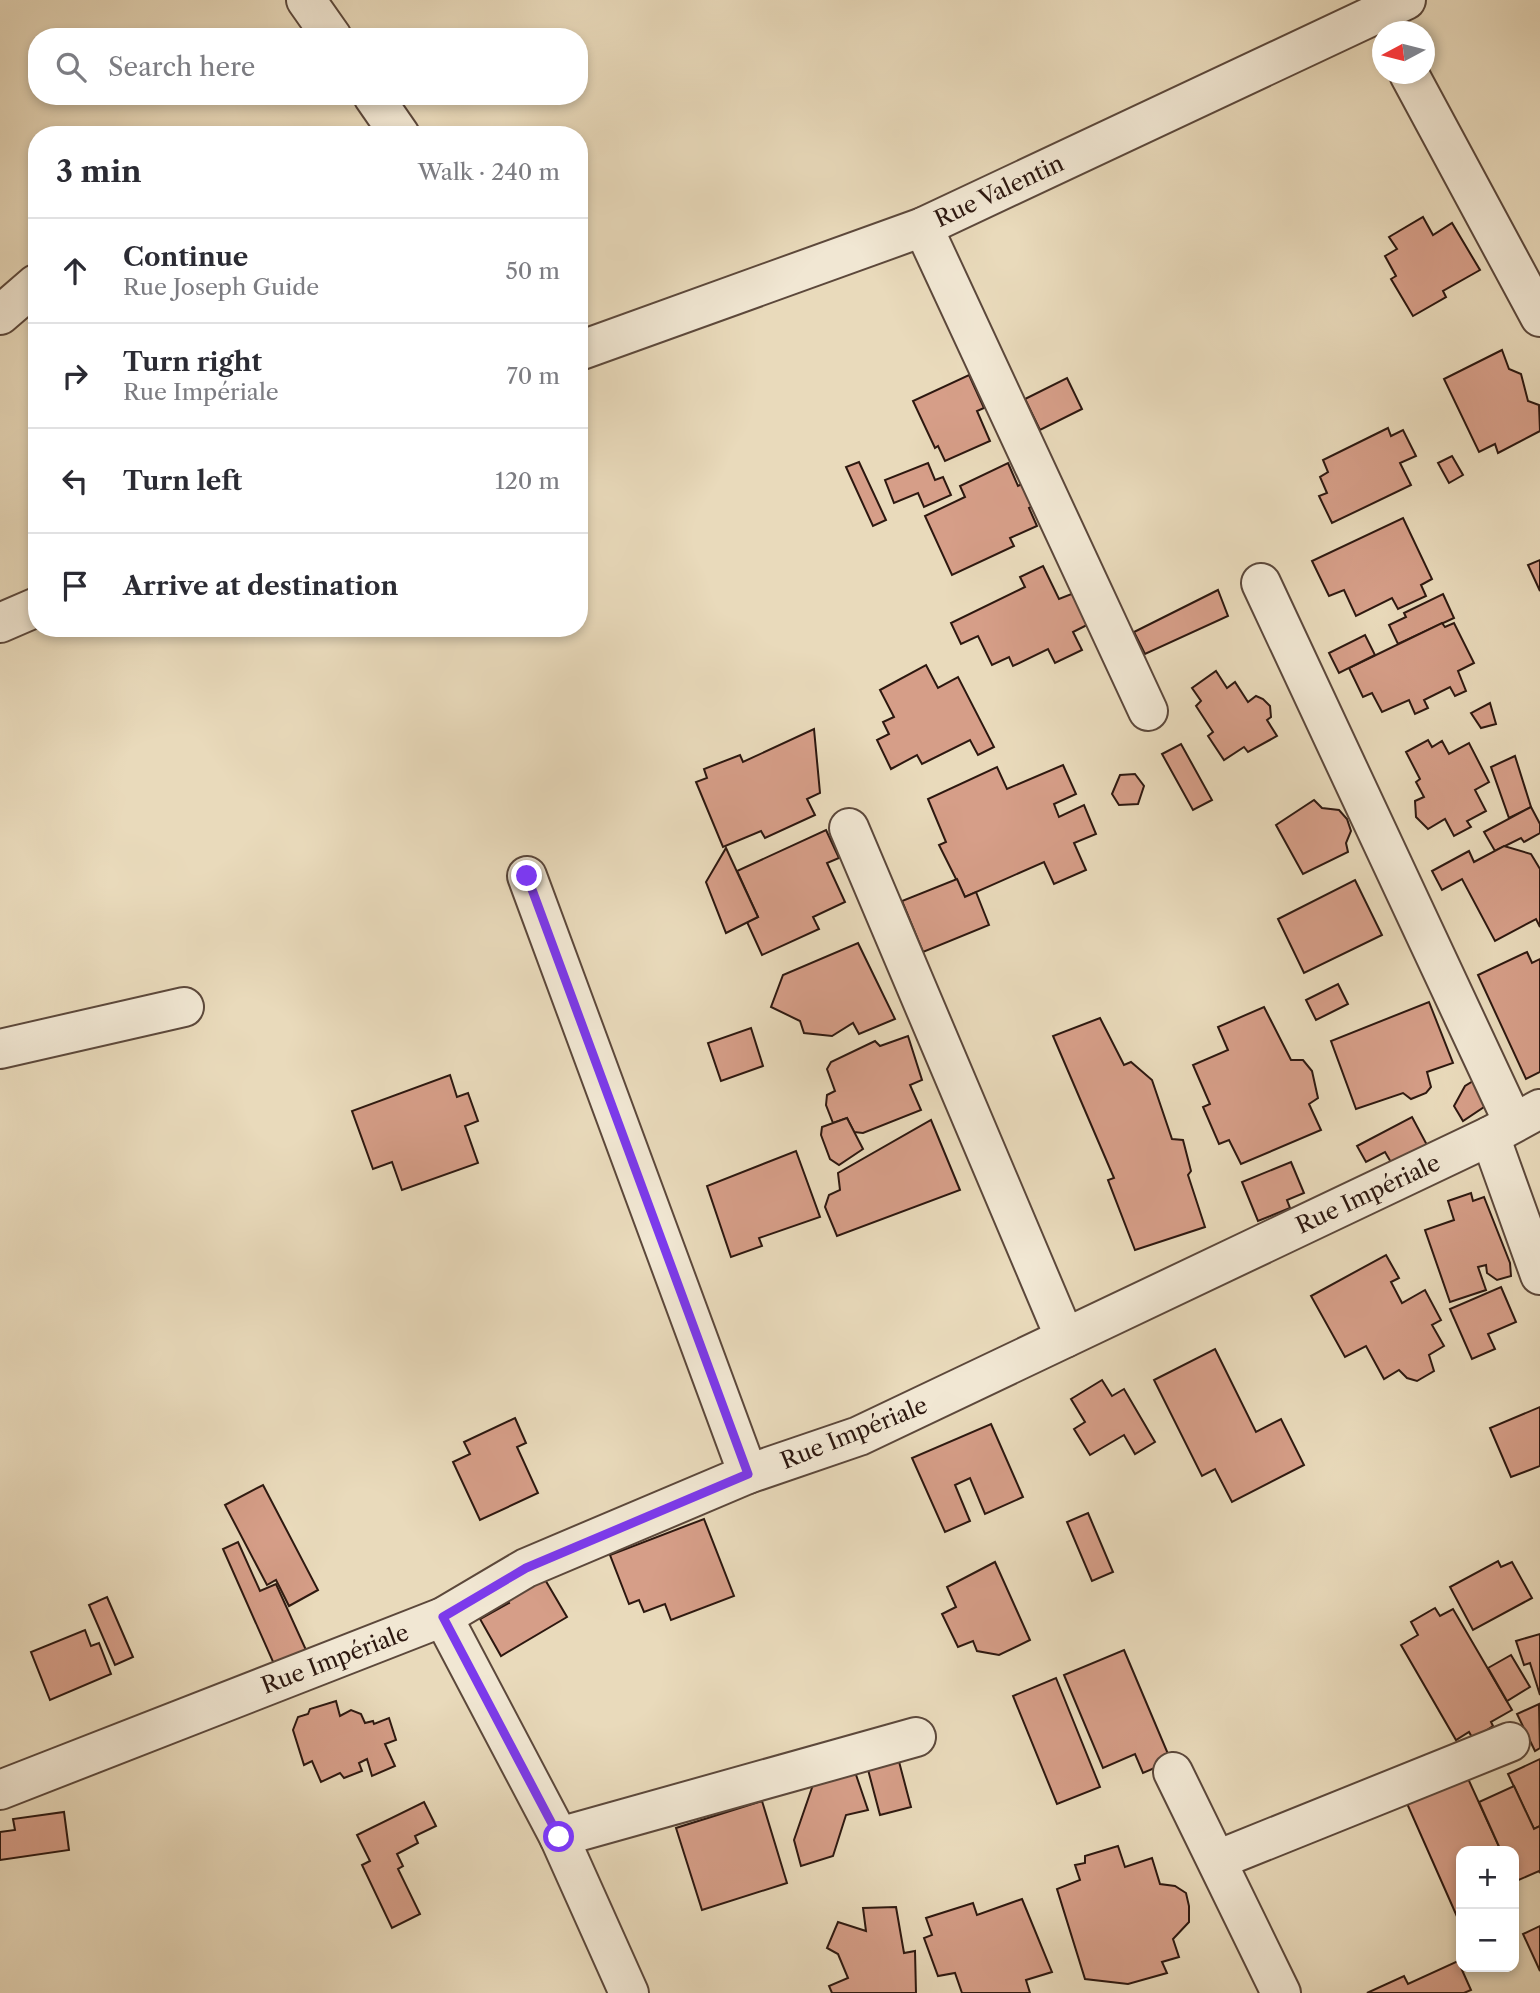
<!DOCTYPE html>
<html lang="en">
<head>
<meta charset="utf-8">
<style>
  :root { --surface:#fff; --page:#f7f7f7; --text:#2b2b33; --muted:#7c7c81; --line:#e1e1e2 }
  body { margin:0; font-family:"Libre Caslon Text",serif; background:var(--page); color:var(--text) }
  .controls { position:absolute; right:21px; bottom:21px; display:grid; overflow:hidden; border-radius:14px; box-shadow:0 4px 10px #0003 }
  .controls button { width:63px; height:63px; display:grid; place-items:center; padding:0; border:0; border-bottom:2px solid var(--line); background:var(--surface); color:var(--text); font:35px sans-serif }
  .compass { position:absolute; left:1372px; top:21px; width:63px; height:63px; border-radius:50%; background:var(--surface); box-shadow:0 4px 10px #0003; rotate:263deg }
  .stop { position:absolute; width:21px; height:21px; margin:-16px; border:5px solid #7c3aed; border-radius:50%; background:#fff }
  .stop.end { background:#7c3aed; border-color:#fff; box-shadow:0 2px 7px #0008 }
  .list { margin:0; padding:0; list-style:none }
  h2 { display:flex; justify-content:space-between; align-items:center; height:91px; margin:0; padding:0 28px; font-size:30px }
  h2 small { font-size:23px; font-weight:400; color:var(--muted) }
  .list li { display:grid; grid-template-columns:46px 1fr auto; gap:21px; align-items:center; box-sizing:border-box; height:105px; padding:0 28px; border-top:2px solid var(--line) }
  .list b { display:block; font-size:26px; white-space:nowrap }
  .list p { margin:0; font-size:23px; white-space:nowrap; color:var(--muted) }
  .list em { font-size:23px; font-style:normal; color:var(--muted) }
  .icon { flex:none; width:38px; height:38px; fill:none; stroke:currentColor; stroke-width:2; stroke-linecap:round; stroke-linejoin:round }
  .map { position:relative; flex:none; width:1540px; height:1993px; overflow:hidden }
  .search { position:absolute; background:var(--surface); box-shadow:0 4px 10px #0003; left:28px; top:28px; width:560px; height:77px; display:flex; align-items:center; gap:18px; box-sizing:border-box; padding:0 24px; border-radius:28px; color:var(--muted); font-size:26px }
  .panel { position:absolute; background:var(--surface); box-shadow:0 4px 10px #0003; left:28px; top:126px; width:560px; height:511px; border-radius:28px }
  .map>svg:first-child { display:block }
  .building { fill:#d69e88; stroke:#2d1810; stroke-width:2 }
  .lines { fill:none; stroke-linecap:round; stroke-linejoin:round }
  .minor-casing { stroke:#5c483b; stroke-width:42 }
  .minor { stroke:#f1e7d3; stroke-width:38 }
  .route { stroke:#7c3aed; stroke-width:9 }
  .labels { text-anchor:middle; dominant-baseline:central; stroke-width:5; stroke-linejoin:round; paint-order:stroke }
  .street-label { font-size:23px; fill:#2d1810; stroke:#f1e7d3 }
</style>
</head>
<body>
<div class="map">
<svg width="1540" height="1993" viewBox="0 0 1540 1993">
  <rect width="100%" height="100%" fill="#e9dabb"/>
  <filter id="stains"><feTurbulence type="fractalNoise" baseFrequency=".00286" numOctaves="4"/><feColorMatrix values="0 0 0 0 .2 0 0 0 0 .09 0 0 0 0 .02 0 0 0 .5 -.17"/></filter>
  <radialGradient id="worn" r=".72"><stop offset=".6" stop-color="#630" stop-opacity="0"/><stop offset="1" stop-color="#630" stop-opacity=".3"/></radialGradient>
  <g class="building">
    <path d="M 1423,217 L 1433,235 L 1452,223 L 1480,270 L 1443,291 L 1446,297 L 1413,316 L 1391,279 L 1396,276 L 1385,256 L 1397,249 L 1389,237 Z"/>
    <path d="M 1502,350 L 1509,369 L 1521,374 L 1528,401 L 1539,405 L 1540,431 L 1498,453 L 1495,444 L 1479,452 L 1444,379 Z"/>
    <path d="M 969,375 L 984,408 L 977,411 L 990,441 L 945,461 L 938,446 L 935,448 L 913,401 Z"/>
    <path d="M 1067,378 L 1082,409 L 1040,430 L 1025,399 Z"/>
    <path d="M 1388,428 L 1391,436 L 1403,430 L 1416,456 L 1400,463 L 1411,485 L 1332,523 L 1319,496 L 1327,493 L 1320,477 L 1328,472 L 1323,460 Z"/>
    <path d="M 1452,456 L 1463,475 L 1449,483 L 1438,463 Z"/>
    <path d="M 859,462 L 886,520 L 873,526 L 846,467 Z"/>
    <path d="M 928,463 L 935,480 L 943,477 L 951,495 L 924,507 L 918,493 L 894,503 L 885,480 Z"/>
    <path d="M 1008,463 L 1018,486 L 1024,483 L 1035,505 L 1029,508 L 1037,526 L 1010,538 L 1014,546 L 952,575 L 925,516 L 965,497 L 960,486 Z"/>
    <path d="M 1403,518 L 1432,579 L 1421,585 L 1426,596 L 1398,609 L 1392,598 L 1356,616 L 1344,590 L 1329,596 L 1312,561 Z"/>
    <path d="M 1540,560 L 1540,591 L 1528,565 Z"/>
    <path d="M 1043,566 L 1059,599 L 1074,593 L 1089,624 L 1073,632 L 1082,650 L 1055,663 L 1048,649 L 1013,666 L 1009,657 L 992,665 L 978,636 L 961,644 L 951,623 L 1025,587 L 1020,577 Z"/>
    <path d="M 1218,590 L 1228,616 L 1145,654 L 1134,632 Z"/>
    <path d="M 1443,594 L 1454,618 L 1398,644 L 1389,625 L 1406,617 L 1404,613 Z"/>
    <path d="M 1442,623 L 1445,627 L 1454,623 L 1474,663 L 1458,671 L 1466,691 L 1455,696 L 1450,687 L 1424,700 L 1428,708 L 1415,714 L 1409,700 L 1382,712 L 1372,693 L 1363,697 L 1349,668 Z"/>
    <path d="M 1365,635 L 1375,655 L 1339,673 L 1329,653 Z"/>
    <path d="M 926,665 L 938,688 L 958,677 L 994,747 L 978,755 L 970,740 L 922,764 L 917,755 L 891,769 L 877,740 L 889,734 L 883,722 L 894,717 L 880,690 Z"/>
    <path d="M 1216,671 L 1227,688 L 1235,682 L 1248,702 L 1256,696 L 1263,699 L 1270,706 L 1271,717 L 1267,720 L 1277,736 L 1248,752 L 1244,747 L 1224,760 L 1208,736 L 1213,732 L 1196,706 L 1201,701 L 1192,688 Z"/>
    <path d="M 1490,703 L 1496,724 L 1481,728 L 1471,713 Z"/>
    <path d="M 814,729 L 820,793 L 807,799 L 815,815 L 765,838 L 761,831 L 723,847 L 696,782 L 707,778 L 704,769 L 740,755 L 743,762 Z"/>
    <path d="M 1428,740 L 1432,747 L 1442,741 L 1449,754 L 1469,743 L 1489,782 L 1475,790 L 1486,811 L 1467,821 L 1471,827 L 1454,836 L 1445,819 L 1428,829 L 1416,817 L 1415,801 L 1424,797 L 1416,782 L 1420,779 L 1406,752 Z"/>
    <path d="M 1181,744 L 1212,800 L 1193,810 L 1162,754 Z"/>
    <path d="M 1515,756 L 1531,807 L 1509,818 L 1491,767 Z"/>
    <path d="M 1063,765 L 1076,794 L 1054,804 L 1059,817 L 1084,805 L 1096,834 L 1074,843 L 1086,870 L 1054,884 L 1044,862 L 965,897 L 939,845 L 946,842 L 928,799 L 997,767 L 1007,789 Z"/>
    <path d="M 1135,774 L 1144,786 L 1138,804 L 1119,805 L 1112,794 L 1120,775 Z"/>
    <path d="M 1314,800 L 1322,808 L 1339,810 L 1347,819 L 1351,831 L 1346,843 L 1348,852 L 1303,874 L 1276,825 Z"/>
    <path d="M 1531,807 L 1540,824 L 1540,833 L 1524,842 L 1521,838 L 1495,851 L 1484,832 Z"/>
    <path d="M 826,830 L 839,858 L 827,863 L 845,902 L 813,917 L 819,929 L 762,955 L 747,922 L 758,917 L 737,871 Z"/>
    <path d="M 1504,846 L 1531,854 L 1540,869 L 1540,927 L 1536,919 L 1495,941 L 1462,879 L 1442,890 L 1432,871 L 1469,851 L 1474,862 Z"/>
    <path d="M 726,848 L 758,917 L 726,933 L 706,882 Z"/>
    <path d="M 957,879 L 965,897 L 976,892 L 989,925 L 923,952 L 902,901 Z"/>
    <path d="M 1355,880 L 1382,935 L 1304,973 L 1278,919 Z"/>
    <path d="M 858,943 L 895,1019 L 859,1034 L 853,1023 L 832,1036 L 804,1033 L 800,1021 L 771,1007 L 783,975 Z"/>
    <path d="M 1527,952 L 1532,963 L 1540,959 L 1540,1072 L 1526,1079 L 1478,975 Z"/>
    <path d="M 1338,984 L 1348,1004 L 1316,1020 L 1306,1000 Z"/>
    <path d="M 1429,1002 L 1453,1063 L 1427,1072 L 1431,1087 L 1426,1093 L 1411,1099 L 1403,1093 L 1356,1109 L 1331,1041 Z"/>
    <path d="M 1264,1007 L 1291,1060 L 1303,1060 L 1312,1071 L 1318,1098 L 1309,1104 L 1321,1130 L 1241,1164 L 1229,1140 L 1219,1144 L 1203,1107 L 1210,1104 L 1193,1065 L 1228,1050 L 1218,1027 Z"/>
    <path d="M 1100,1018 L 1124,1065 L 1131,1062 L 1152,1080 L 1172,1139 L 1183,1140 L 1191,1171 L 1188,1175 L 1205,1227 L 1135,1250 L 1108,1180 L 1114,1178 L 1053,1036 Z"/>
    <path d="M 751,1028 L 763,1066 L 721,1081 L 708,1043 Z"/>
    <path d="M 908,1036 L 922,1080 L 910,1085 L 921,1110 L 863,1133 L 854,1132 L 847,1118 L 833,1123 L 826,1105 L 827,1095 L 835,1091 L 827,1069 L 831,1062 L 875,1041 L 880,1046 Z"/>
    <path d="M 450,1075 L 457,1097 L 468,1093 L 478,1121 L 465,1126 L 478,1163 L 402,1190 L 392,1162 L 373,1169 L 352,1111 Z"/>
    <path d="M 1478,1078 L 1493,1101 L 1463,1121 L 1454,1106 L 1465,1086 Z"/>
    <path d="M 1412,1117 L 1427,1145 L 1392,1164 L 1385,1152 L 1366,1162 L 1357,1146 Z"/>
    <path d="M 847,1118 L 863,1149 L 839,1165 L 830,1159 L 821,1135 L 822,1127 Z"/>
    <path d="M 931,1120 L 960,1190 L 837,1236 L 825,1207 L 829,1195 L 840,1190 L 838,1173 Z"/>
    <path d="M 796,1151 L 820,1217 L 759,1238 L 762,1246 L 731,1257 L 707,1186 Z"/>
    <path d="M 1291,1162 L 1304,1193 L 1287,1200 L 1290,1208 L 1258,1221 L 1242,1182 Z"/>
    <path d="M 1471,1193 L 1473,1201 L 1484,1197 L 1510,1263 L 1511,1276 L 1497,1280 L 1487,1273 L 1486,1265 L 1478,1267 L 1486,1290 L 1450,1302 L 1425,1230 L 1454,1220 L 1448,1201 Z"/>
    <path d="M 1386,1255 L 1399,1278 L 1391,1282 L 1402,1303 L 1425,1290 L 1441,1320 L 1432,1325 L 1444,1346 L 1429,1355 L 1434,1371 L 1417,1381 L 1407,1378 L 1399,1370 L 1384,1379 L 1366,1346 L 1345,1357 L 1311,1296 Z"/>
    <path d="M 1501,1287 L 1516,1322 L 1488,1334 L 1495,1349 L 1472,1359 L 1450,1309 Z"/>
    <path d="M 1215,1349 L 1256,1432 L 1281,1419 L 1304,1465 L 1232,1502 L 1215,1469 L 1202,1476 L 1154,1380 Z"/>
    <path d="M 1102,1380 L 1112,1396 L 1124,1389 L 1155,1442 L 1135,1454 L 1124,1435 L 1090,1455 L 1074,1429 L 1085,1422 L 1071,1399 Z"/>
    <path d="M 1540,1407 L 1540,1466 L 1511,1477 L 1490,1428 Z"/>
    <path d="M 515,1418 L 526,1443 L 517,1447 L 538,1493 L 480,1520 L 453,1462 L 470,1454 L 464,1442 Z"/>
    <path d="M 991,1424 L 1023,1497 L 985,1514 L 970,1478 L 955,1485 L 970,1521 L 945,1532 L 912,1458 Z"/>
    <path d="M 263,1485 L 318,1590 L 289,1606 L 276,1580 L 267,1585 L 225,1505 Z"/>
    <path d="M 1088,1513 L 1113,1572 L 1092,1581 L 1067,1522 Z"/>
    <path d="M 704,1519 L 734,1596 L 671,1620 L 665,1604 L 644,1612 L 639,1600 L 629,1604 L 610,1555 Z"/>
    <path d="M 238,1542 L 260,1591 L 276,1584 L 306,1650 L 274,1664 L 223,1549 Z"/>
    <path d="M 1498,1561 L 1501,1567 L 1512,1562 L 1532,1598 L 1473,1630 L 1450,1587 Z"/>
    <path d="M 995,1562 L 1030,1640 L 999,1655 L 977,1651 L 973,1641 L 958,1647 L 942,1614 L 956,1607 L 947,1587 Z"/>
    <path d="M 537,1566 L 567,1617 L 501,1656 L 480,1619 L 509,1603 L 501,1588 Z"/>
    <path d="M 107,1597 L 133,1657 L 115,1665 L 89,1605 Z"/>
    <path d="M 1435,1608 L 1440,1616 L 1453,1609 L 1512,1710 L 1491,1722 L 1493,1726 L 1473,1739 L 1469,1732 L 1456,1740 L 1401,1645 L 1418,1635 L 1411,1622 Z"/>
    <path d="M 85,1630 L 91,1646 L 99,1643 L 111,1674 L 50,1700 L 31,1652 Z"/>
    <path d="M 1540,1634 L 1540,1695 L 1530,1663 L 1524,1665 L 1516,1641 Z"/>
    <path d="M 1124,1650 L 1171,1761 L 1143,1773 L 1135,1754 L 1103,1768 L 1064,1675 Z"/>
    <path d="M 1511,1655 L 1530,1687 L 1507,1701 L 1488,1668 Z"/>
    <path d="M 1056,1678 L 1100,1787 L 1057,1804 L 1013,1696 Z"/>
    <path d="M 336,1701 L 340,1716 L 351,1710 L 361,1714 L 365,1723 L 373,1721 L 374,1724 L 389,1718 L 396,1740 L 385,1744 L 395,1766 L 372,1776 L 367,1759 L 359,1763 L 362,1771 L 344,1778 L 340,1773 L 321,1782 L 312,1761 L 304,1765 L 293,1730 L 298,1717 L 308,1714 L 310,1709 Z"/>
    <path d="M 1539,1704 L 1540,1748 L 1535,1751 L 1517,1714 Z"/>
    <path d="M 897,1754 L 911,1807 L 880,1815 L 866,1762 Z"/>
    <path d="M 1540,1759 L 1540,1826 L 1534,1829 L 1508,1774 Z"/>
    <path d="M 853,1766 L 868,1810 L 846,1815 L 833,1856 L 801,1866 L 794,1840 L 815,1779 Z"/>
    <path d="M 1465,1772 L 1501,1851 L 1461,1851 L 1459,1921 L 1405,1799 Z"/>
    <path d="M 1514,1786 L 1534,1829 L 1540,1826 L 1540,1873 L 1539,1871 L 1514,1882 L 1514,1851 L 1501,1851 L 1479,1802 Z"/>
    <path d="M 762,1801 L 787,1883 L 702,1910 L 676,1828 Z"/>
    <path d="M 424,1802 L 436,1826 L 415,1836 L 418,1843 L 397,1854 L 403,1866 L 398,1869 L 420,1914 L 392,1928 L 362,1865 L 370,1861 L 357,1835 Z"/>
    <path d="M 64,1812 L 69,1850 L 0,1860 L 0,1832 L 15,1830 L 13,1819 Z"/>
    <path d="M 1118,1846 L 1125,1867 L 1152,1858 L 1160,1884 L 1175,1886 L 1186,1893 L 1189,1906 L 1189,1922 L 1173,1939 L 1179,1957 L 1162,1962 L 1167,1973 L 1128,1984 L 1085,1979 L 1057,1889 L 1080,1880 L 1075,1865 L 1085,1863 L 1085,1856 Z"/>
    <path d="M 1022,1899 L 1052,1972 L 1026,1980 L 1030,1993 L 962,1993 L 955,1973 L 938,1976 L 924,1938 L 932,1935 L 926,1918 L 973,1903 L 977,1915 Z"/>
    <path d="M 896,1907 L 904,1953 L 915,1951 L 916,1993 L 832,1993 L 829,1986 L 848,1978 L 838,1954 L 827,1948 L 838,1922 L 866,1931 L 863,1908 Z"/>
    <path d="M 1540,1926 L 1540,1971 L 1523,1934 Z"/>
    <path d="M 1458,1961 L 1471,1990 L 1464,1993 L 1367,1993 L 1404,1976 L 1408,1984 Z"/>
  </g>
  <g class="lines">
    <g class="minor-casing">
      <g id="minor">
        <path d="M 306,0 L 332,37"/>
        <path d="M 1409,74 L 1540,317"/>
        <path d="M 373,96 L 400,135"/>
        <path d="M 923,227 L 1148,711"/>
        <path d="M 0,315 L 36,284"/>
        <path d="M 579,351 L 923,227 L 1406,0"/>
        <path d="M 1261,583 L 1513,1122"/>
        <path d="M 0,623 L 37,607"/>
        <path d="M 849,828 L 1065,1338"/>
        <path d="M 527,876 L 748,1474"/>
        <path d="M 0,1049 L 184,1007"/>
        <path d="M 1490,1136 L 1540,1275"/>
        <path d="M 443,1617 L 559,1837 L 629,1993"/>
        <path d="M 1173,1772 L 1281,1993"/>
        <path d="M 0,1790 L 443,1617 L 526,1568 L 748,1474 L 859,1436 L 1490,1136 L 1540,1109"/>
        <path d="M 559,1837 L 916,1737"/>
        <path d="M 1217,1860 L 1510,1742"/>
      </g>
    </g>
    <use href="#minor" class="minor"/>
  </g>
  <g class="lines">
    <path class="route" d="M 527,876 L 748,1474 L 526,1568 L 443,1617 L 559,1837"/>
  </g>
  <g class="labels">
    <g class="street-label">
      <text transform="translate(999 191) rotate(-25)">Rue Valentin</text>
      <text transform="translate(1368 1194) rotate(-25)">Rue Impériale</text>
      <text transform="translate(854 1433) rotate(-22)">Rue Impériale</text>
      <text transform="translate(335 1659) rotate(-21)">Rue Impériale</text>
    </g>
  </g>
  <rect width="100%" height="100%" filter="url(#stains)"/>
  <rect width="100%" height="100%" fill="url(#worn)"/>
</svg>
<div class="controls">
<button>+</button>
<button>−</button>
</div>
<svg class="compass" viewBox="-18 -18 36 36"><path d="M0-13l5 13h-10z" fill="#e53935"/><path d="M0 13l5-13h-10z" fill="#7c7c81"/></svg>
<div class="stop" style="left:559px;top:1837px"></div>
<div class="stop end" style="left:527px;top:876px"></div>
<div class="search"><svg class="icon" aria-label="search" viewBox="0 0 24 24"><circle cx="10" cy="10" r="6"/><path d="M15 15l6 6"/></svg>Search here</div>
<section class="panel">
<h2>3 min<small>Walk · 240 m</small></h2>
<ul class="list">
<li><svg class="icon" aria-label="ahead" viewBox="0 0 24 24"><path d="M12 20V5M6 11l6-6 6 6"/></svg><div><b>Continue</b><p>Rue Joseph Guide</p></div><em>50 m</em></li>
<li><svg class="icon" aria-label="right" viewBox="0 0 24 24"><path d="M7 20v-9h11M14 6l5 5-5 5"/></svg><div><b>Turn right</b><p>Rue Impériale</p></div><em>70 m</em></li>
<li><svg class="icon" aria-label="left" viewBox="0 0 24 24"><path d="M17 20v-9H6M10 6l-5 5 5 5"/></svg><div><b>Turn left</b></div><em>120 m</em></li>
<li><svg class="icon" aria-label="arrive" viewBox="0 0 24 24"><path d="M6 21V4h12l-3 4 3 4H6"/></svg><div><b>Arrive at destination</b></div></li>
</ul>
</section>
</div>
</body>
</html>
